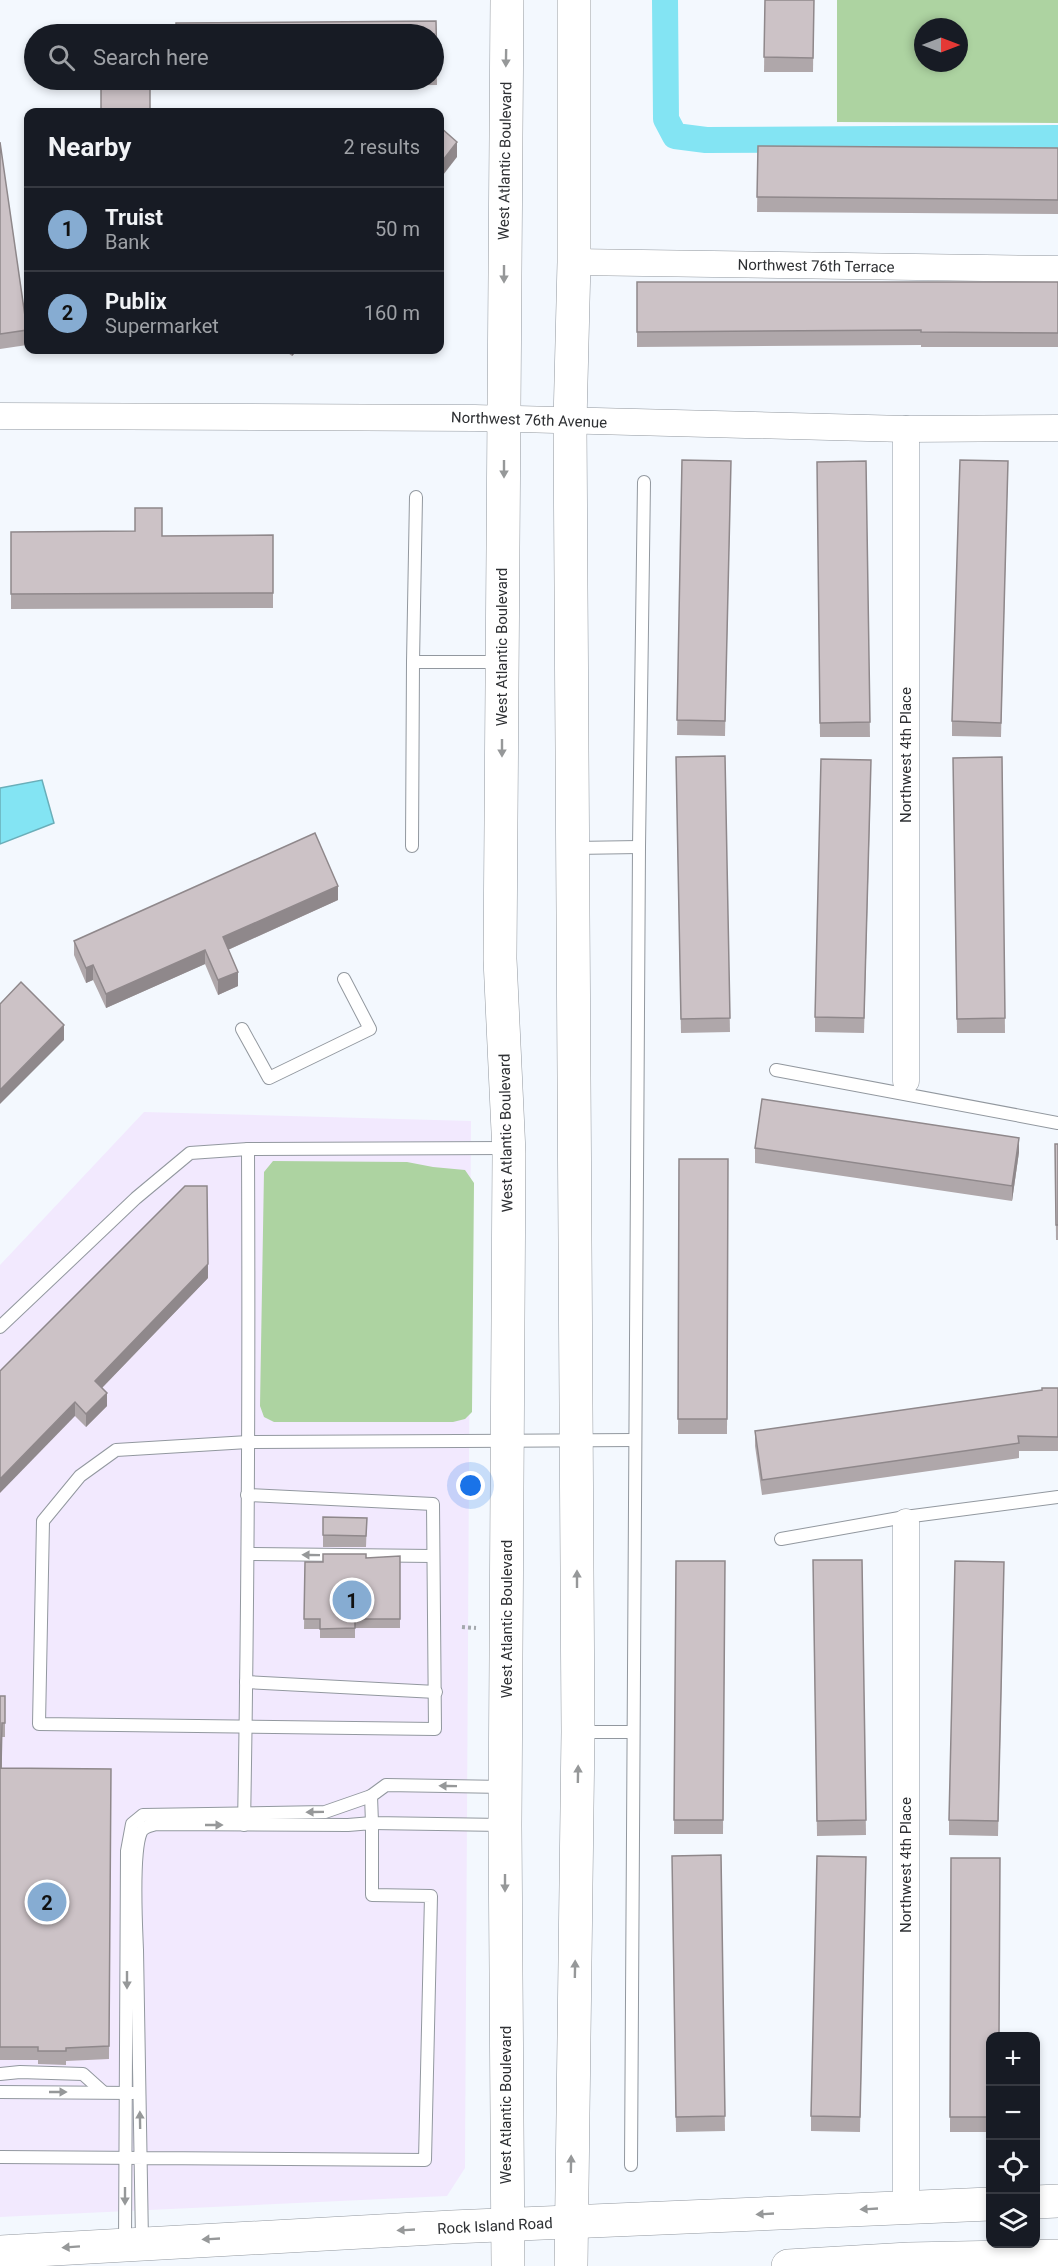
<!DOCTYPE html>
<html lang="en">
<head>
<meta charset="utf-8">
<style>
  :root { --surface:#171b24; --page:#242831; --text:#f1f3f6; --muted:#9ea1a6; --line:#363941; --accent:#86acd2 }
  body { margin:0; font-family:Roboto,sans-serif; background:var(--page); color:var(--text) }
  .controls { position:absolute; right:18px; bottom:18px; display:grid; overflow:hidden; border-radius:12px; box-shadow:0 3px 9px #0003 }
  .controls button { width:54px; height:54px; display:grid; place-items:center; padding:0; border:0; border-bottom:2px solid var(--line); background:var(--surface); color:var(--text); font:30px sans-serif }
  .compass { position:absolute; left:914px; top:18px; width:54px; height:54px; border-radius:50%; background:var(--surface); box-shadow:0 3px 9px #0003; rotate:90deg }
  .you { position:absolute; left:471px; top:1486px; width:21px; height:21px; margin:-15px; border:4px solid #fff; border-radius:50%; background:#1a73e8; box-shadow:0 0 0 9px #1a73e833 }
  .badge { display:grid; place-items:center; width:39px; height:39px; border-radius:50%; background:var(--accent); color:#111; font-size:20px; font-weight:700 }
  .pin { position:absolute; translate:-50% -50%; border:3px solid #fff; box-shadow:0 2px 6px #0006 }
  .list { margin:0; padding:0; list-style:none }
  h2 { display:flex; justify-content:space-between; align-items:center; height:78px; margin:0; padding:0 24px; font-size:26px }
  h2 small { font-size:20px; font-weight:400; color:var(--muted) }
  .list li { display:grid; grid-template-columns:39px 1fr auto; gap:18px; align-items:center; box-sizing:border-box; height:84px; padding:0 24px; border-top:2px solid var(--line) }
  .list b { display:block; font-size:22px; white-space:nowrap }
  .list p { margin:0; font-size:20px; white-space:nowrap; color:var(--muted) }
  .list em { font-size:20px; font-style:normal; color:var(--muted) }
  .icon { flex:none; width:33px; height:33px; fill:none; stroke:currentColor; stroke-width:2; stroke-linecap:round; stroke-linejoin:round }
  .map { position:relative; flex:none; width:1058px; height:2266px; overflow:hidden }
  .search { position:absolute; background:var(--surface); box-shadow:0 3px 9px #0003; left:24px; top:24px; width:420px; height:66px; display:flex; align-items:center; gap:15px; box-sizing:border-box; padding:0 21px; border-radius:33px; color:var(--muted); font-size:22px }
  .panel { position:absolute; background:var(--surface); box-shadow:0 3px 9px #0003; left:24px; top:108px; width:420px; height:246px; border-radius:12px }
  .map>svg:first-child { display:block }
  .commercial { fill:#f2e9fe }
  .green { fill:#add3a1; fill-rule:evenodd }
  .water { fill:#83e4f3; stroke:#6aaeb9; stroke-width:1.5 }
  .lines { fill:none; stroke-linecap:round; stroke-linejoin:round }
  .canal { stroke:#83e4f3; stroke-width:26 }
  .lane-casing { stroke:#92989f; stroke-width:14 }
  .street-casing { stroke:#92989f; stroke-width:27 }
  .secondary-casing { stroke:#92989f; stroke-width:34 }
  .primary-casing { stroke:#92989f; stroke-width:34 }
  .path { stroke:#a4a8ad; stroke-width:4; stroke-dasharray:3 3; stroke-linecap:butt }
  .lane { stroke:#fff; stroke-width:12 }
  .street { stroke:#fff; stroke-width:26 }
  .secondary { stroke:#fff; stroke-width:33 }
  .primary { stroke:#fff; stroke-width:33 }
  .wall { fill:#afa7aa }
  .shaded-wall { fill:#8f888b }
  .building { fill:#ccc2c6; stroke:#8f888b; stroke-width:1.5 }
  .oneway { fill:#969899 }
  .labels { text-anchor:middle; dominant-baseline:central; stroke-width:4.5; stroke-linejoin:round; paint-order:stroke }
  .street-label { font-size:15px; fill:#2e3033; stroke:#fff }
</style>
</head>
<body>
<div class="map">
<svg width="1058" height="2266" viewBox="0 0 1058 2266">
  <rect width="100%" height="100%" fill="#f3f8fe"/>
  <path class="commercial" d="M 144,1112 L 471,1121 L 465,2168 L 447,2196 L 0,2217 L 0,1265 Z"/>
  <g class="green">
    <path d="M 837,0 L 1058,0 L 1058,123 L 837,122 ZM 923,27 L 959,27 L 959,63 L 923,63 Z"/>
    <path d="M 273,1161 L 407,1162 L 433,1167 L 465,1170 L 474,1183 L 472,1412 L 465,1419 L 453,1422 L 274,1422 L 264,1417 L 260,1406 L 264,1172 Z"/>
  </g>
  <path class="water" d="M 42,780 L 54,823 L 0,844 L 0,788 Z"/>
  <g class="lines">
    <path class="canal" d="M 665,0 L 666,119 L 675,136 L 706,140 L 1058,138"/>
    <g class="lane-casing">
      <g id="lane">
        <path d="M 416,497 L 413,662 L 501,662"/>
        <path d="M 412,846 L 413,662"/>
        <path d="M 574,848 L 639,847"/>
        <path d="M 242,1029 L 269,1078 L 370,1029 L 344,979"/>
        <path d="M 776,1070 L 1058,1123"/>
        <path d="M 0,1327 L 136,1198 L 190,1153 L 248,1149 L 507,1148"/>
        <path d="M 247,1495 L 433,1504 L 435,1729 L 39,1724 L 43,1521 L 80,1476 L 116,1450 L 248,1442 L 635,1440"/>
        <path d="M 781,1539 L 905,1517 L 1058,1497"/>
        <path d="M 248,1554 L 432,1556"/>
        <path d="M 246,1682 L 436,1692"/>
        <path d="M 581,1732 L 633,1732"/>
        <path d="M 244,1825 C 248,1600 249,1374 248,1149"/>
        <path d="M 503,1825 L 372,1823 L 371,1796 L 386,1785 L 505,1787"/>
        <path d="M 0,2074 L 20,2072 L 83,2074 L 103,2092"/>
        <path d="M 0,2092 L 133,2093"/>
        <path d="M 0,2157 L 425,2160 L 431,1896 L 372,1895 L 372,1823 L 348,1825 L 156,1824 C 150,1826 144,1826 141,1832 C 132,1853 136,1925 137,1950 C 139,2047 140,2144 142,2241"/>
        <path d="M 631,2165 L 639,847 L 644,482"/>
        <path d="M 125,2244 L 127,1851 L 132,1824 L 143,1815 L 325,1812 L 371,1796"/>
      </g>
    </g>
    <g class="street-casing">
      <g id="street">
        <path d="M 574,262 L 1058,269"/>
        <path d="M 0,416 L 475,418 L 906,429 L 1058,428"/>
        <path d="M 906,429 L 906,1081"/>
        <path d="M 906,1522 L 906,2208"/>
      </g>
    </g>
    <g class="secondary-casing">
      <g id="secondary">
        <path d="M 1036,2202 L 1058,2201"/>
        <path d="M 0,2252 L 452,2227 L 990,2204"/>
        <path d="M 788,2266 L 909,2259 L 1058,2256"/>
      </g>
    </g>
    <g class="primary-casing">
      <g id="primary">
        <path d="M 507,0 L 500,959 L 509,1153 L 505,1825 L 508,2266"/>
        <path d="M 571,2266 L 578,1732 L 570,422 L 574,262 L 574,0"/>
      </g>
    </g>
    <path class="path" d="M 462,1627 L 476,1628"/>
    <use href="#lane" class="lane"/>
    <use href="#street" class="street"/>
    <use href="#secondary" class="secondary"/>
    <use href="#primary" class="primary"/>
  </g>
  <g class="wall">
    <path d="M 765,0 L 814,0 L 813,72 L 764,72 Z"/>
    <path d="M 436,21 L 437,85 L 150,88 L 101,80 L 434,80 L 434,34 Z"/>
    <path d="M 0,142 L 27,330 L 27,345 L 0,349 Z"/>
    <path d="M 758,146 L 1058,148 L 1058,214 L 757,212 Z"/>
    <path d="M 637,282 L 1058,282 L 1058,347 L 921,347 L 921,345 L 637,347 Z"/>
    <path d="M 284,350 L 298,350 L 292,356 Z"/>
    <path d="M 682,460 L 731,461 L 725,736 L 677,735 Z"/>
    <path d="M 866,461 L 870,737 L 820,737 L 817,462 Z"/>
    <path d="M 1008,461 L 1001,737 L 952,736 L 952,721 Z"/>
    <path d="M 11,532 L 162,536 L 273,535 L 273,608 L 11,609 Z"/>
    <path d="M 725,756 L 730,1032 L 681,1033 L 676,757 Z"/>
    <path d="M 1002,757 L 1005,1033 L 957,1033 L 953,758 Z"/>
    <path d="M 871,775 L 864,1033 L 815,1032 L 815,1017 Z"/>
    <path d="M 338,900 L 228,950 L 238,986 L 218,995 L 205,964 L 106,1008 L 93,980 L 86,983 L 74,955 L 74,941 Z"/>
    <path d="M 1055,1144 L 1058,1144 L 1058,1240 L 1056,1240 Z"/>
    <path d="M 755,1148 L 1019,1152 L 1012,1201 L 755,1163 Z"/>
    <path d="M 679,1159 L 728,1159 L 727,1434 L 678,1434 Z"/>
    <path d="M 208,1278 L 102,1388 L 107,1406 L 86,1427 L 75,1416 L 0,1371 Z"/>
    <path d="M 1058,1388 L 1058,1451 L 1019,1451 L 1019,1458 L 762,1495 L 755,1446 L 755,1431 Z"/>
    <path d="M 323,1517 L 367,1518 L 366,1547 L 323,1547 Z"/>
    <path d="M 400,1556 L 400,1628 L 355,1628 L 355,1638 L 320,1638 L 320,1629 L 304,1629 L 305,1562 L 323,1562 L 366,1558 Z"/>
    <path d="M 813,1560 L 862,1560 L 866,1835 L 817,1836 Z"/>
    <path d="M 676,1561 L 725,1561 L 723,1834 L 674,1834 Z"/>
    <path d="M 1004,1577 L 998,1836 L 949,1835 L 949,1820 Z"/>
    <path d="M 0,1696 L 5,1696 L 5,1737 L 2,1737 L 2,1768 L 111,1769 L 109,2059 L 66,2061 L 66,2065 L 38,2064 L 38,2060 L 0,2060 Z"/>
    <path d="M 721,1855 L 725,2131 L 676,2132 L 672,1856 Z"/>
    <path d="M 866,1857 L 860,2132 L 811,2131 L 811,2116 Z"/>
    <path d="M 951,1858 L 990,2037 L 990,2132 L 950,2132 Z"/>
  </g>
  <g class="shaded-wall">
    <path d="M 457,142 L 457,157 L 440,179 L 440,164 Z"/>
    <path d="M 292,350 L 298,350 L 292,356 Z"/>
    <path d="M 338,886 L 338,900 L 223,952 L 223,937 Z"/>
    <path d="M 205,950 L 205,964 L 106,1008 L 106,994 Z"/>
    <path d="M 93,965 L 93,980 L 86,983 L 86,968 Z"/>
    <path d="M 238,972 L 238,986 L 218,995 L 218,980 Z"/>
    <path d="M 64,1025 L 64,1040 L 0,1104 L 0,1090 Z"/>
    <path d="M 1019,1138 L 1019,1152 L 1012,1201 L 1012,1186 Z"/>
    <path d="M 208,1264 L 208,1278 L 95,1395 L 95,1381 Z"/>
    <path d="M 107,1393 L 107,1406 L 86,1427 L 86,1414 Z"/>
    <path d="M 75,1402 L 75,1416 L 0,1493 L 0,1479 Z"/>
  </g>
  <g class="building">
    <path d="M 765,0 L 814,0 L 813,58 L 764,57 Z"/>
    <path d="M 436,21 L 437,70 L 434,70 L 434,34 L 176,34 L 176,23 Z"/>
    <rect x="101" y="80" width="49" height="32"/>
    <path d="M 440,127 L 457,142 L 440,164 Z"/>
    <path d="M 0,142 L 27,330 L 0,334 Z"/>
    <path d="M 758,146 L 1058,148 L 1058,200 L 757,197 Z"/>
    <path d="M 637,282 L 1058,282 L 1058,333 L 921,332 L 921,330 L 637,332 Z"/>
    <path d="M 682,460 L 731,461 L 725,721 L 677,720 Z"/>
    <path d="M 960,460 L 1008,461 L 1001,723 L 952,721 Z"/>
    <path d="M 866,461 L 870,722 L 820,723 L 817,462 Z"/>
    <path d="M 135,508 L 162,508 L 162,536 L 273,535 L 273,593 L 11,594 L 11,532 L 135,531 Z"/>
    <path d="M 725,756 L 730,1018 L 681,1019 L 676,757 Z"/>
    <path d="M 1002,757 L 1005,1018 L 957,1019 L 953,758 Z"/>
    <path d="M 821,759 L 871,760 L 864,1018 L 815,1017 Z"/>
    <path d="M 315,833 L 338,886 L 223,937 L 238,972 L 218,980 L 205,950 L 106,994 L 93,965 L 86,968 L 74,941 Z"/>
    <path d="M 21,982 L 64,1025 L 0,1090 L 0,1004 Z"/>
    <path d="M 762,1099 L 1019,1138 L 1012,1186 L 755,1148 Z"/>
    <path d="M 1055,1144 L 1058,1144 L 1058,1225 L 1056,1225 Z"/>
    <path d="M 679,1159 L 728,1159 L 727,1419 L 678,1419 Z"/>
    <path d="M 185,1186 L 207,1186 L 208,1264 L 95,1381 L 107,1393 L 86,1414 L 75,1402 L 0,1479 L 0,1371 Z"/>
    <path d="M 1042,1388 L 1058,1388 L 1058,1437 L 1018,1436 L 1019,1443 L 762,1480 L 755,1431 L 1042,1390 Z"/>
    <path d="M 323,1517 L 367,1518 L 366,1536 L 323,1535 Z"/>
    <path d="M 323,1554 L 366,1554 L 366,1558 L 400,1556 L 400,1619 L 355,1619 L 355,1628 L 320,1629 L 320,1619 L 304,1619 L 305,1562 L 323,1562 Z"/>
    <path d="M 813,1560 L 862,1560 L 866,1820 L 817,1821 Z"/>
    <path d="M 676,1561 L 725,1561 L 723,1820 L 674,1820 Z"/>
    <path d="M 955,1561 L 1004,1562 L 998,1821 L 949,1820 Z"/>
    <path d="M 0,1696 L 5,1696 L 5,1723 L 2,1723 L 1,1768 L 111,1769 L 109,2046 L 66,2048 L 66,2051 L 38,2051 L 38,2047 L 0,2047 Z"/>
    <path d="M 721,1855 L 725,2116 L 676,2117 L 672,1856 Z"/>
    <path d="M 817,1856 L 866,1857 L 860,2117 L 811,2116 Z"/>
    <path d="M 951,1858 L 1000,1858 L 999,2037 L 990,2037 L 990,2117 L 950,2117 Z"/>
  </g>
  <defs><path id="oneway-solid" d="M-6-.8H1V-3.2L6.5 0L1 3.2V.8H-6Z" transform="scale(1.5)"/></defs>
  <g class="oneway">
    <use href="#oneway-solid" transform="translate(506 58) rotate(91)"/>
    <use href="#oneway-solid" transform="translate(504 274) rotate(90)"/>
    <use href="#oneway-solid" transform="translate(504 469) rotate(90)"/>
    <use href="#oneway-solid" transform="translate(502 748) rotate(90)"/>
    <use href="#oneway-solid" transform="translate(311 1555) rotate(-179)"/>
    <use href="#oneway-solid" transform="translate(577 1579) rotate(-90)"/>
    <use href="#oneway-solid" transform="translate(578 1774) rotate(-89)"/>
    <use href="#oneway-solid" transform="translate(448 1786) rotate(-179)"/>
    <use href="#oneway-solid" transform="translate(315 1812) rotate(179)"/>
    <use href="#oneway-solid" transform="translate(214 1825)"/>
    <use href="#oneway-solid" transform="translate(505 1883) rotate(90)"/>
    <use href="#oneway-solid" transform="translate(575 1969) rotate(-89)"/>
    <use href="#oneway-solid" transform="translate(127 1980) rotate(90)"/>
    <use href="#oneway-solid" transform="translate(58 2092)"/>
    <use href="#oneway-solid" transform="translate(140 2120) rotate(-91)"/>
    <use href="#oneway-solid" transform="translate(571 2164) rotate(-89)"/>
    <use href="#oneway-solid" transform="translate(125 2196) rotate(90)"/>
    <use href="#oneway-solid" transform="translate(869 2209) rotate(177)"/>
    <use href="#oneway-solid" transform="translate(765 2214) rotate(177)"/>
    <use href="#oneway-solid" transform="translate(406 2230) rotate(177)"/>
    <use href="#oneway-solid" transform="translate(211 2239) rotate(177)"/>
    <use href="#oneway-solid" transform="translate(71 2247) rotate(176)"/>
  </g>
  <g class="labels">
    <g class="street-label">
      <text transform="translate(505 161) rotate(-89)">West Atlantic Boulevard</text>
      <text transform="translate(816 266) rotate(1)">Northwest 76th Terrace</text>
      <text transform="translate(529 420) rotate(2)">Northwest 76th Avenue</text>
      <text transform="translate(502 647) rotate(-90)">West Atlantic Boulevard</text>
      <text transform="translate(906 755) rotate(-90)">Northwest 4th Place</text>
      <text transform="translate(506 1133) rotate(-91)">West Atlantic Boulevard</text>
      <text transform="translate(507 1619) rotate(-90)">West Atlantic Boulevard</text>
      <text transform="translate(906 1865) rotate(-90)">Northwest 4th Place</text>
      <text transform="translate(506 2105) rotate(-90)">West Atlantic Boulevard</text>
      <text transform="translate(495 2226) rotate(-3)">Rock Island Road</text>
    </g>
  </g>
</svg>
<div class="controls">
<button>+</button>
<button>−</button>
<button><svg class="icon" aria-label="locate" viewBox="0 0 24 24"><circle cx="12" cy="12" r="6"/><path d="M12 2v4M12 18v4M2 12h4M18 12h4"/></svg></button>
<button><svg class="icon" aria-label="layers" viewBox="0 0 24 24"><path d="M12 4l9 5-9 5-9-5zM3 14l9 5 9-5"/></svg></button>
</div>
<svg class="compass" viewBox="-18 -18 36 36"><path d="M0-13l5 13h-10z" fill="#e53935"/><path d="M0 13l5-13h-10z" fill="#9ea1a6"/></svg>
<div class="you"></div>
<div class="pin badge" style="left:352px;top:1600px">1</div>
<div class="pin badge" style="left:47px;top:1902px">2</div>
<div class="search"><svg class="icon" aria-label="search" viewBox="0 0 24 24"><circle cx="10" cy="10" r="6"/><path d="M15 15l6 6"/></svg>Search here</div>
<section class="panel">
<h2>Nearby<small>2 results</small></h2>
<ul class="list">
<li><span class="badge">1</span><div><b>Truist</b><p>Bank</p></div><em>50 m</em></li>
<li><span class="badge">2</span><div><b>Publix</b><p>Supermarket</p></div><em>160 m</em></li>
</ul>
</section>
</div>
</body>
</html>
